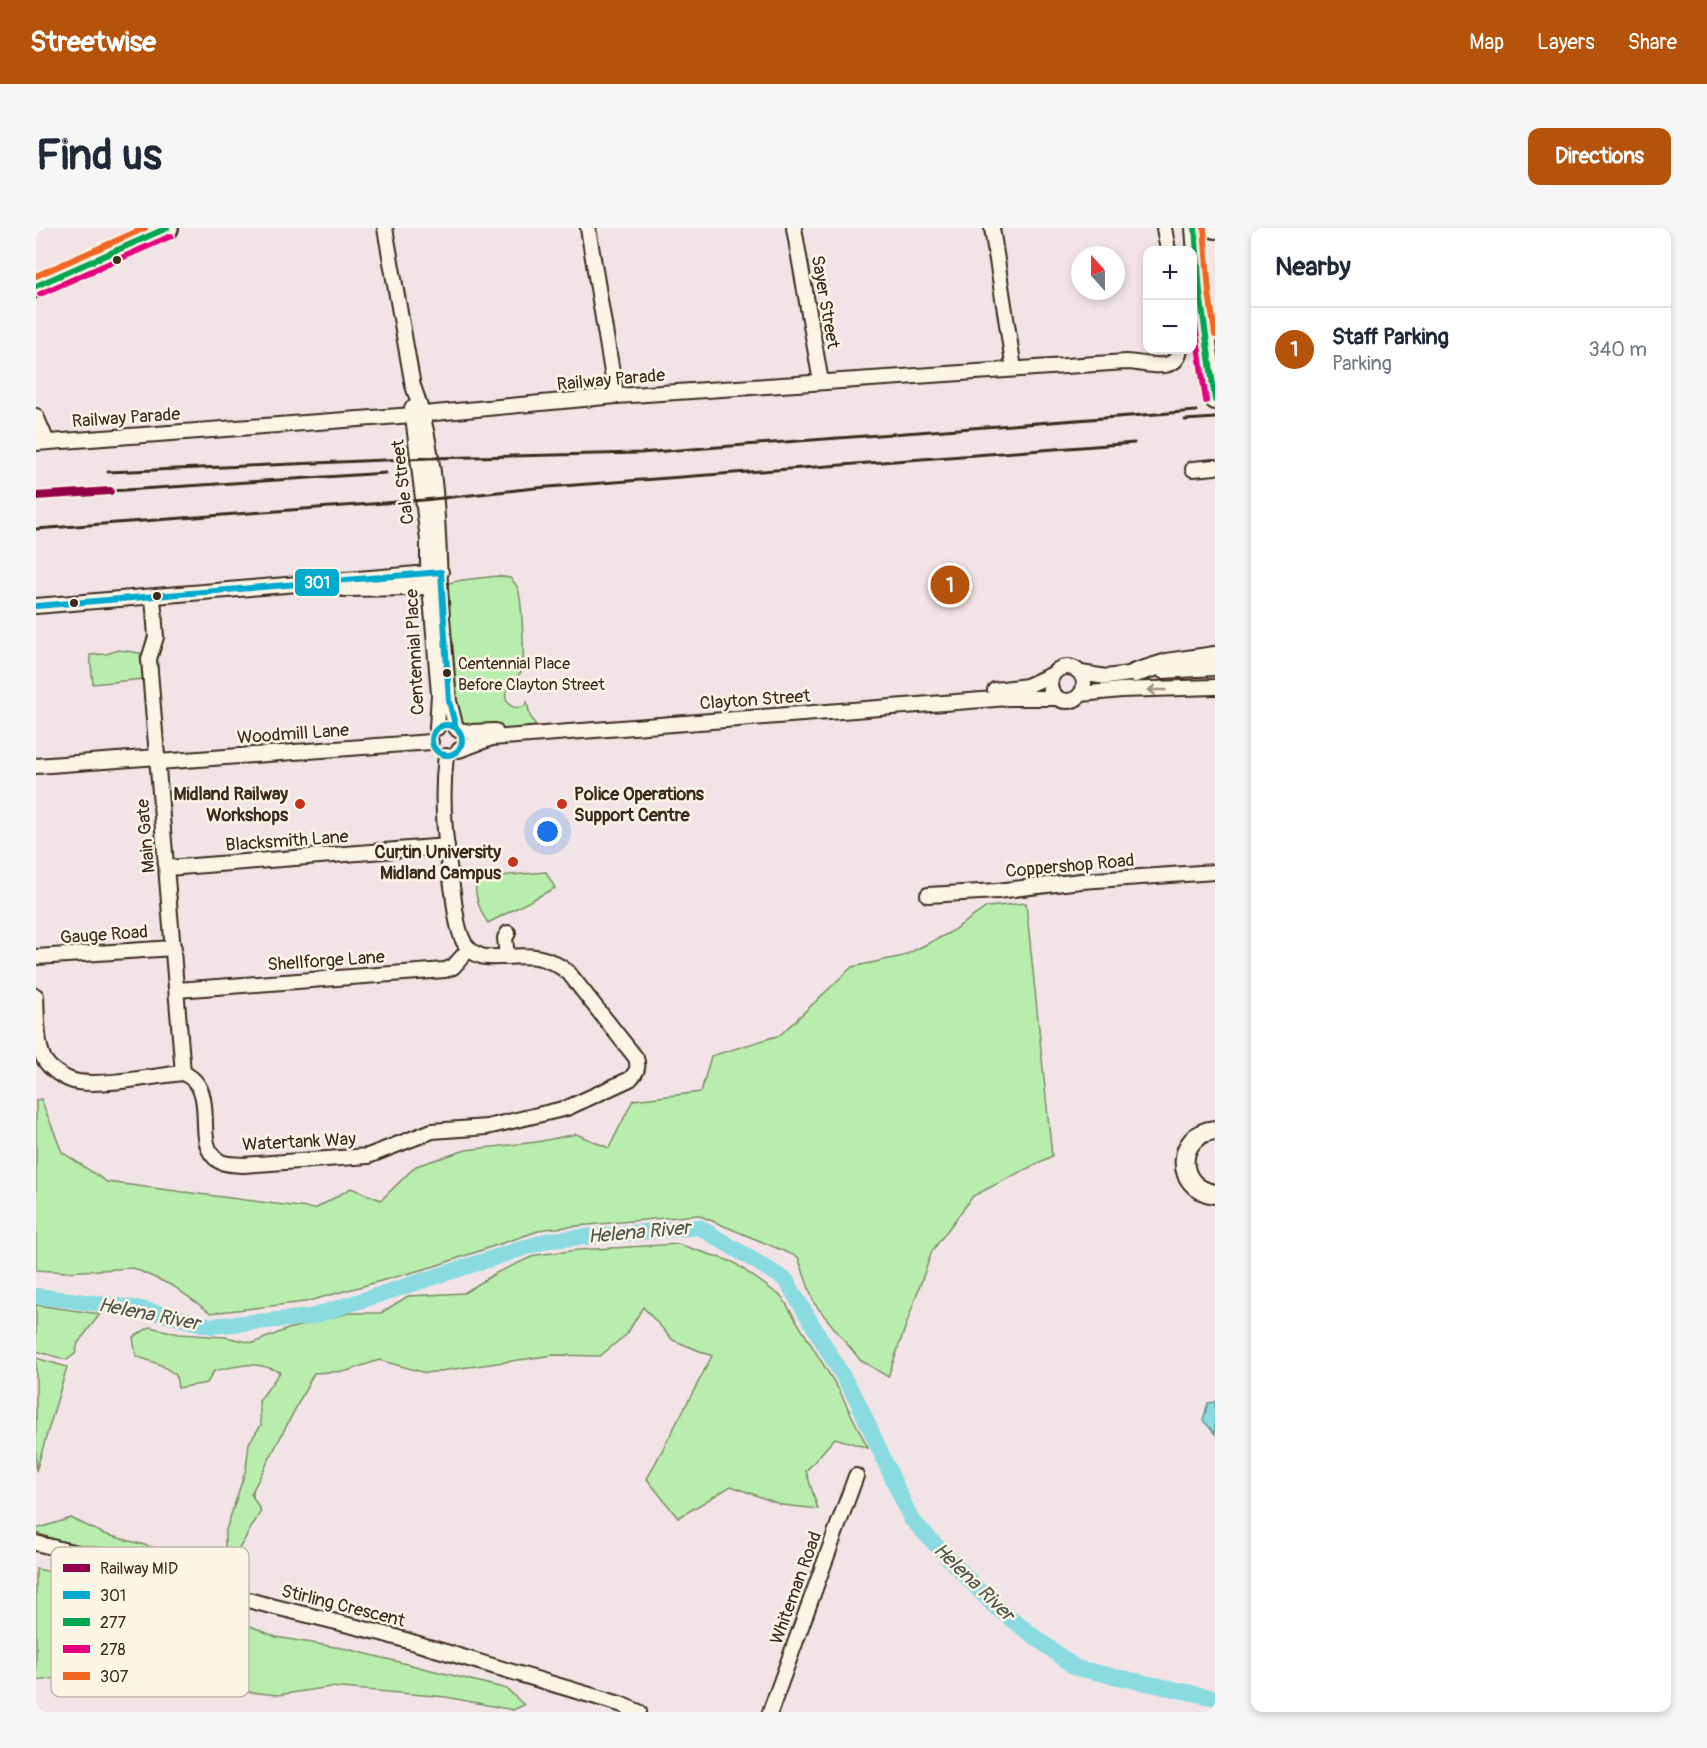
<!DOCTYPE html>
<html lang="en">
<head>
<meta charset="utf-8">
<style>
  :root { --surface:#fff; --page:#f6f6f7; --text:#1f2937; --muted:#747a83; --line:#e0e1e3; --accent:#b45309 }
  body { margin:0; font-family:Pangolin,sans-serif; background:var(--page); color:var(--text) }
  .controls { position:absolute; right:18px; top:18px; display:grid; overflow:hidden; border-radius:12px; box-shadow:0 3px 9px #0003 }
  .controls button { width:54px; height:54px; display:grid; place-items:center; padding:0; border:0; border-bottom:2px solid var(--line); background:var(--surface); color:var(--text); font:30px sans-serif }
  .compass { position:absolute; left:1035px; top:18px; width:54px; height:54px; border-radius:50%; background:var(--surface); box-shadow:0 3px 9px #0003; rotate:339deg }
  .you { position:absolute; left:512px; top:604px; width:21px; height:21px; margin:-15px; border:4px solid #fff; border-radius:50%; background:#1a73e8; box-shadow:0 0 0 9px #1a73e833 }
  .badge { display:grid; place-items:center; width:39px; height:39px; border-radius:50%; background:var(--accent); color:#fff; font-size:20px; font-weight:700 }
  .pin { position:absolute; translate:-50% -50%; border:3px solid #fff; box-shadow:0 2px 6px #0006 }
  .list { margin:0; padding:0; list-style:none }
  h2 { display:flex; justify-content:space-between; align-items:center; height:78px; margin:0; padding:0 24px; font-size:26px }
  h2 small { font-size:20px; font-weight:400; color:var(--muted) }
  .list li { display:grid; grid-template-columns:39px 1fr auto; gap:18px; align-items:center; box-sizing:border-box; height:84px; padding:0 24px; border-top:2px solid var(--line) }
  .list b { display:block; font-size:22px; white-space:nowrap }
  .list p { margin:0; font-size:20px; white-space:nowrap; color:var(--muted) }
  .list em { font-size:20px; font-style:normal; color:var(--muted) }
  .map { position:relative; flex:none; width:1179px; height:1484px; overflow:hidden; border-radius:12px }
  header { display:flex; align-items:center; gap:36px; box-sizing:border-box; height:84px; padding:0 30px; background:var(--accent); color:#fff }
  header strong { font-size:28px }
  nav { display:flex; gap:33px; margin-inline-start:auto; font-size:21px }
  .intro { display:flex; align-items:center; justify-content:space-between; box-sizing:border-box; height:144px; padding:0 36px }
  h1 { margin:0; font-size:42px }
  .button { padding:15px 27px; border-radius:12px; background:var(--accent); color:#fff; font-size:21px; font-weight:700 }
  main { display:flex; gap:36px; padding:0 36px }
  aside { flex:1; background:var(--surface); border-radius:12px; box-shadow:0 3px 9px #0003 }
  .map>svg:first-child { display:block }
  .green { fill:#b9edae; stroke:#7a8c66; stroke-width:1.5 }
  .water { fill:#89dbe0; stroke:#6a9492; stroke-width:1.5 }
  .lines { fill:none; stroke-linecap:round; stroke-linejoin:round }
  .river { stroke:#89dbe0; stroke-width:16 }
  .minor-casing { stroke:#3b2a1e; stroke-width:18 }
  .major-casing { stroke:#3b2a1e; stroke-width:22 }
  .highway-casing { stroke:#3b2a1e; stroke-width:26 }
  .minor { stroke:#fcf5e5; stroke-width:14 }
  .major { stroke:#fcf5e5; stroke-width:18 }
  .highway { stroke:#fcf5e5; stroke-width:21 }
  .rail { stroke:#3b2a1e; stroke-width:3 }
  .bus-1-casing { stroke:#fcf5e5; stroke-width:10 }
  .bus-2-casing { stroke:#fcf5e5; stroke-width:10 }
  .bus-3-casing { stroke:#fcf5e5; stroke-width:10 }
  .bus-4-casing { stroke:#fcf5e5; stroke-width:10 }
  .bus-1 { stroke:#00a9ce; stroke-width:6 }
  .bus-2 { stroke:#00a651; stroke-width:6 }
  .bus-3 { stroke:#e5007d; stroke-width:6 }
  .bus-4 { stroke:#f26522; stroke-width:6 }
  .rail-1-casing { stroke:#fcf5e5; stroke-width:12 }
  .rail-1 { stroke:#910048; stroke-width:8 }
  .oneway { stroke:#9c9082 }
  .bus-dot { fill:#3b2a1e; stroke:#fcf5e5; stroke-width:2 }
  .poi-dot { fill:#c8321e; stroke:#fcf5e5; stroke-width:2 }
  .labels { text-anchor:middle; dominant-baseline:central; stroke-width:5; stroke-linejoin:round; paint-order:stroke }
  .bus-label { font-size:16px; fill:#3b2a1e; stroke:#fcf5e5; text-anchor:start }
  .street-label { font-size:18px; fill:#3b2a1e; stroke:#fcf5e5 }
  .poi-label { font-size:18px; font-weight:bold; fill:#3b2a1e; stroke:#fcf5e5; text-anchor:end }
  .water-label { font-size:20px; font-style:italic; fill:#4e564e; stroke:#fcf5e5 }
  .key { fill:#fcf5e5; stroke:#c2b8a9; stroke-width:1.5 }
  .key-label { font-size:16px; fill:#3b2a1e }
  .line-badge { stroke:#fcf5e5; stroke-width:2 }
  .badge-label { font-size:16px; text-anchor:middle; font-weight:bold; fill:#fff }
</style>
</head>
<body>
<header>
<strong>Streetwise</strong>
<nav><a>Map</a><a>Layers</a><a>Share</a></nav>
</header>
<div class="intro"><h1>Find us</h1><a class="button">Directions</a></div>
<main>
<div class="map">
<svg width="1179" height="1484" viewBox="0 0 1179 1484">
  <rect width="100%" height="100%" fill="#f2e4e6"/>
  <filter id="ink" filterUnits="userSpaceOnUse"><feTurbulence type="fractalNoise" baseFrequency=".0167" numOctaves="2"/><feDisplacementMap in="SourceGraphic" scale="12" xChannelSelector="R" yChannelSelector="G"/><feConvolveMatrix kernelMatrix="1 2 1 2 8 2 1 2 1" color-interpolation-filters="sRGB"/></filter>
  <g filter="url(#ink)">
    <g class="green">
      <path d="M 462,348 L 474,350 C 477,353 481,357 482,361 C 486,372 489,432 486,442 C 482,451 467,459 470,470 C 472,480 481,481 489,478 L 491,474 L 494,488 L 501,499 L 446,504 L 422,502 L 404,357 L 426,352 Z"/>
      <path d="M 83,422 L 104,425 L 107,451 L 57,456 L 54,427 L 70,426 Z"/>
      <path d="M 510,644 L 519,660 L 452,695 C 442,681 438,667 440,650 Z"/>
      <path d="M 990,675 L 1016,928 L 937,968 L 896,1023 L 852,1149 L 824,1132 L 778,1075 L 762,1029 L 662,987 L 508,1001 L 399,1038 L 269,1074 L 175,1085 L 137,1058 L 97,1040 L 30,1044 L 0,1042 L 0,872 L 5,871 L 26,924 L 71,954 L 279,981 L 315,960 L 345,972 L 380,938 L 430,922 L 501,914 L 540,906 L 573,920 L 597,872 L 665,864 L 675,828 L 744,807 L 816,739 L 867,728 L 913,705 L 951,679 Z"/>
      <path d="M 642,1016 L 697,1034 L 746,1069 L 803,1162 L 832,1220 L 799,1210 L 770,1243 L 782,1281 L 746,1277 L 695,1258 L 642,1290 L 611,1251 L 676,1128 L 637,1112 L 607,1079 L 591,1106 L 564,1128 L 518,1127 L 390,1145 L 343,1132 L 311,1143 L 278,1145 L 215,1266 L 225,1283 L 189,1345 L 189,1305 L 210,1241 L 213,1215 L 225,1197 L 223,1173 L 244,1144 C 217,1132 206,1137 178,1143 L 171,1155 L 142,1160 L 140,1147 L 125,1137 L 100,1128 L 97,1109 L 114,1099 L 143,1106 L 189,1109 L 217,1115 L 252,1101 L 313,1085 L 345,1085 L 372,1068 L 428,1065 L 460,1045 L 500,1027 L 543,1022 Z"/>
      <path d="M 0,1077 L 64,1086 L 42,1115 L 39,1126 L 31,1132 L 0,1123 Z"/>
      <path d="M 0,1130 L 31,1139 L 0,1243 Z"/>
      <path d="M 35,1290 L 68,1306 L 138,1325 L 169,1337 L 169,1346 C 142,1342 119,1333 92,1325 C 62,1317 27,1318 0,1304 L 0,1301 Z"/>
      <path d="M 0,1341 L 73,1355 L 105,1370 L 194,1389 L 240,1409 L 311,1421 L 471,1461 L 488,1477 L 477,1482 L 410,1469 L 294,1459 L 242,1467 L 95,1452 L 31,1449 L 0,1453 Z"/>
    </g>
    <path class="water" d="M 1179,1174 L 1179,1206 L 1167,1192 L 1172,1175 Z"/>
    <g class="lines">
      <path class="river" d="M 0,1068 L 106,1081 L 175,1098 L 274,1089 L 513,1012 L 663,999 L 750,1052 L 821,1172 L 875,1291 L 958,1378 L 1040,1440 L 1179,1470"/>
      <g class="minor-casing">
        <g id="minor">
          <path d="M 349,0 L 377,158 C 400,218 402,295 404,358 C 406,397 410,435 413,473 L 420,500"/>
          <path d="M 552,0 L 580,168"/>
          <path d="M 758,0 L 785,154"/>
          <path d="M 956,0 L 978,141"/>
          <path d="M 1128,0 L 1132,22"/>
          <path d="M 376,180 L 392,312 L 392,334 L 403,466 L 401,500"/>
          <path d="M 0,188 L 11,214"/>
          <path d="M 0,215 L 377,187 L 580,168 L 1090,134 C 1107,134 1140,147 1144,122"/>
          <path d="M 1157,241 L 1179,239"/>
          <path d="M 308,361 L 378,360 L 404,357"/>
          <path d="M 117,369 L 120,409 L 113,431 L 147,845"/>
          <path d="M 0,378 L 405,344"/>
          <circle cx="1031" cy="456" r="17"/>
          <path d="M 1127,443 L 1179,440"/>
          <path d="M 1045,445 L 1070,449 L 1108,444"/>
          <path d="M 959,462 L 991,458 L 1017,446"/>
          <path d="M 1045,466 L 1085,462 L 1179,459"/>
          <path d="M 422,502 L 435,504 L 459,503"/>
          <path d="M 423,522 L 456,510 L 972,470 L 1020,470"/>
          <path d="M 122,534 L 395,514"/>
          <path d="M 0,538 L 122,529"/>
          <path d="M 131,640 L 411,618"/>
          <path d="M 892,667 L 961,663 L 1045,653 L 1179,644"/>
          <path d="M 0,729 L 138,720"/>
          <path d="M 471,729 L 469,710 L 472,705"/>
          <path d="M 141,762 L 409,742 L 417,739 L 433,721"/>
          <path d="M 0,768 C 1,786 0,815 8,831 C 14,842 30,852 42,854 C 70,858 118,848 147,845 C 186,862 154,915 183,933 C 189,937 199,936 207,937 L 332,928 L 396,903 L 451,899 L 531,880 L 594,851 C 601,844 603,839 600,830 L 532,744 C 509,727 496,727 468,729 C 461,729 452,730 445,728 C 436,725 429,718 426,710 C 420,696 419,680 417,665 C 410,620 404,574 410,528"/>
          <path d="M 0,1315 L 113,1344 L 223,1375 L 349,1406 L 584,1476 L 603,1484"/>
          <path d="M 734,1484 L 820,1248"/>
        </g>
      </g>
      <g class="major-casing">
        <g id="major">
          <path d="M 1159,0 L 1164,65 L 1179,172"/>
          <path d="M 1179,0 L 1179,1"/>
          <path d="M 1099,445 L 1131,435 L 1179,428"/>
          <path d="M 1179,902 C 1139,906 1138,961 1179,966"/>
        </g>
      </g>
      <g class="highway-casing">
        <path id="highway" d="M 0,58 L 131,0"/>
      </g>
      <use href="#minor" class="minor"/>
      <use href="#major" class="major"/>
      <use href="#highway" class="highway"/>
      <g class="rail">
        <path d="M 1149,192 L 1179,190"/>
        <path d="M 72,244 L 394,230 L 604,225 L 1160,183"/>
        <path d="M 74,263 L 350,245"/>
        <path d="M 0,301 L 388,272 L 499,260 L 1098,215"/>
      </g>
      <g class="bus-1-casing">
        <g id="bus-1">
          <path d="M 0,378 L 405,344 L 413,473 L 420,500"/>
          <circle cx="411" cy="512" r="15"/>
        </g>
      </g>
      <g class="bus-2-casing">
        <g id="bus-2">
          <path d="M 1159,0 L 1164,65 L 1179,172"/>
          <path d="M 0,58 L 131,0"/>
        </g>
      </g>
      <g class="bus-3-casing">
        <g id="bus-3">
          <path d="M 4,66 L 135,8"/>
          <path d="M 1156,76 L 1170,173"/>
        </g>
      </g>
      <g class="bus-4-casing">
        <g id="bus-4">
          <path d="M 1168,0 L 1173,64 L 1179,107"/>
          <path d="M 0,48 L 109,0"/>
        </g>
      </g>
      <use href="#bus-1" class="bus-1"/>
      <use href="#bus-2" class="bus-2"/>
      <use href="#bus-3" class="bus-3"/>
      <use href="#bus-4" class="bus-4"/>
      <g class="rail-1-casing">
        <path id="rail-1" d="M 0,268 L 74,263"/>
      </g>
      <use href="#rail-1" class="rail-1"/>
    </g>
    <defs><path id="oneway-shaft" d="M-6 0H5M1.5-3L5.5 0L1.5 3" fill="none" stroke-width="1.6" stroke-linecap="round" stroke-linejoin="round" transform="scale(1.5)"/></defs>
    <use class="oneway" href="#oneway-shaft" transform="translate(1121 462) rotate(180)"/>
  </g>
  <g class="bus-dot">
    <circle cx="81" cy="32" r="5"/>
    <circle cx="121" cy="368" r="5"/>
    <circle cx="38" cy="375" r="5"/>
    <circle cx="411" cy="445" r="5"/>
  </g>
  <g class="poi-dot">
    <circle cx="264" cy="576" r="6"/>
    <circle cx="526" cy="576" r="6"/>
    <circle cx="477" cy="634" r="6"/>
  </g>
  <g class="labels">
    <g class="bus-label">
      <text x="422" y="436">Centennial Place<tspan x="422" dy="21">Before Clayton Street</tspan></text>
    </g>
    <g class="street-label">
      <text transform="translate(789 74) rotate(80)">Sayer Street</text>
      <text transform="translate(575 152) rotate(-5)">Railway Parade</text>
      <text transform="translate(90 190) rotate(-4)">Railway Parade</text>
      <text transform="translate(367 254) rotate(-97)">Cale Street</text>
      <text transform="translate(379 424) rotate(-93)">Centennial Place</text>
      <text transform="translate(719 472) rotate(-4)">Clayton Street</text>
      <text transform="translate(257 506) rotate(-4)">Woodmill Lane</text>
      <text transform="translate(110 608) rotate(-95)">Main Gate</text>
      <text transform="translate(251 613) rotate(-4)">Blacksmith Lane</text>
      <text transform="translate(1034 638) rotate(-5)">Coppershop Road</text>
      <text transform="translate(68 707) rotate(-4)">Gauge Road</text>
      <text transform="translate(290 733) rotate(-4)">Shellforge Lane</text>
      <text transform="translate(263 914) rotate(-3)">Watertank Way</text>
      <text transform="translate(760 1360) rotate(-70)">Whiteman Road</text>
      <text transform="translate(307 1378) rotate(14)">Stirling Crescent</text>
    </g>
    <g class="poi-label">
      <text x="252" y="566">Midland Railway<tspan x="252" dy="21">Workshops</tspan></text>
      <text x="538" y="566" text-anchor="start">Police Operations<tspan x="538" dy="21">Support Centre</tspan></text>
      <text x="465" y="624">Curtin University<tspan x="465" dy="21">Midland Campus</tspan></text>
    </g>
    <g class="water-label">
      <text transform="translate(603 1004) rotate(-5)">Helena River</text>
      <text transform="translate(113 1086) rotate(11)">Helena River</text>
      <text transform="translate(938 1354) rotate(44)">Helena River</text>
    </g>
  </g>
  <rect x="15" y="1319" width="198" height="150" rx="9" class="key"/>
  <rect x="27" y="1336" width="27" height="8" fill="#910048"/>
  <rect x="27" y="1363" width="27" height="8" fill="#00a9ce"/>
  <rect x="27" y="1390" width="27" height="8" fill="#00a651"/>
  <rect x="27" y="1417" width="27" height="8" fill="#e5007d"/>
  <rect x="27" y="1444" width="27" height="8" fill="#f26522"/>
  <g class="key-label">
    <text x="64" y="1346">Railway MID</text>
    <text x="64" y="1373">301</text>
    <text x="64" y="1400">277</text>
    <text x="64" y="1427">278</text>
    <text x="64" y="1454">307</text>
  </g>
  <rect class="line-badge" x="258" y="340" width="46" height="29" rx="6" fill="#00a9ce"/>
  <g class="badge-label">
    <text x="281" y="360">301</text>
  </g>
</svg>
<div class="controls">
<button>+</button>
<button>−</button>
</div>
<svg class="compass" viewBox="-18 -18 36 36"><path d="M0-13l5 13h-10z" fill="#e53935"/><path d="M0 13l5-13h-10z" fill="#747a83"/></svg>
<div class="you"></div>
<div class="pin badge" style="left:914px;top:357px">1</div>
</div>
<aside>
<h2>Nearby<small></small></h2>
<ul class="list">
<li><span class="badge">1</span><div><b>Staff Parking</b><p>Parking</p></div><em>340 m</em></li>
</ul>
</aside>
</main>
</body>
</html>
